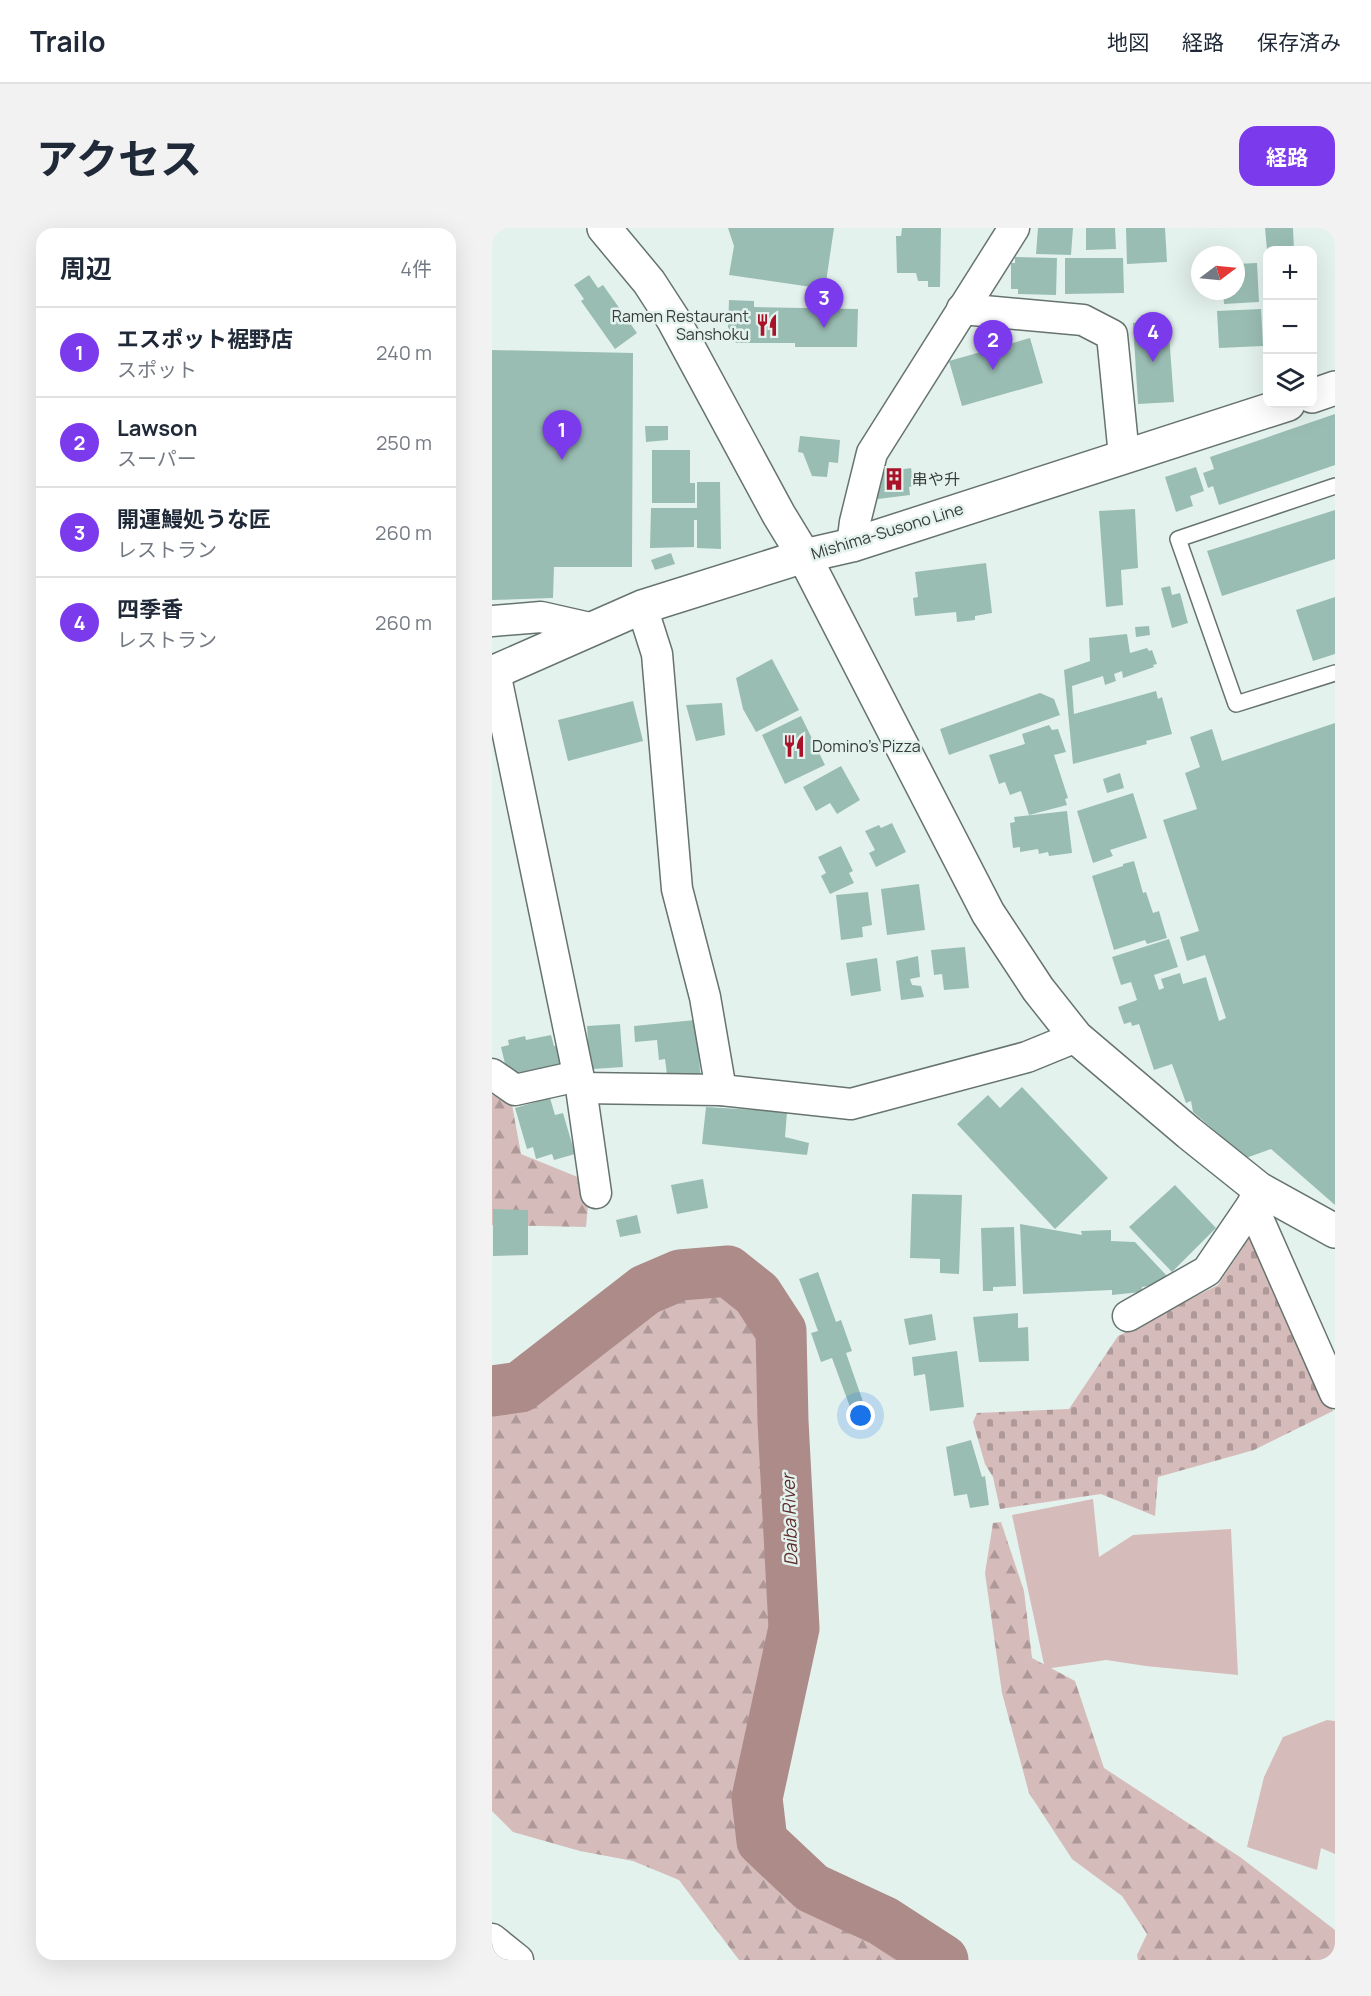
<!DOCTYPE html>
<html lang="ja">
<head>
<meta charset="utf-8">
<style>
  :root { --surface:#fff; --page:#f2f2f3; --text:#1f2937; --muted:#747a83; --line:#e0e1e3; --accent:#7c3aed }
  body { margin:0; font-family:Manrope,"Noto Sans JP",sans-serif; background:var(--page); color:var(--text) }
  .controls { position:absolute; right:18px; top:18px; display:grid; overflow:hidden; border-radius:12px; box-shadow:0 6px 24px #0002 }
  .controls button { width:54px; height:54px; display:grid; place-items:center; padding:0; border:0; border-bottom:2px solid var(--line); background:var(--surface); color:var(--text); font:30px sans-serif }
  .compass { position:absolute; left:699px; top:18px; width:54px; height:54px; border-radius:50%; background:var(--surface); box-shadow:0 6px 24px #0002; rotate:74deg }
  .you { position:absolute; left:369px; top:1188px; width:21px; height:21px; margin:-15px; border:4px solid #fff; border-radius:50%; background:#1a73e8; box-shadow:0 0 0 9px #1a73e833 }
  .badge { display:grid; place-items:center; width:39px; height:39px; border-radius:50%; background:var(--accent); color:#fff; font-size:20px; font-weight:700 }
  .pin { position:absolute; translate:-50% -50px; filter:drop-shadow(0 2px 3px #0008) }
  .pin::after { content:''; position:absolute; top:32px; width:21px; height:18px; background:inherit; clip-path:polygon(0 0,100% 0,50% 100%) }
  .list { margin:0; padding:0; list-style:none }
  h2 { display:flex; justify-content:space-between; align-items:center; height:78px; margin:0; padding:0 24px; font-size:26px }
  h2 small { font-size:20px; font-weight:400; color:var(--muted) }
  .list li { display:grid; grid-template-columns:39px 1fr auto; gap:18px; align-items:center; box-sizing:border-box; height:90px; padding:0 24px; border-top:2px solid var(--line) }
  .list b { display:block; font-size:22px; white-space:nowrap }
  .list p { margin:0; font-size:20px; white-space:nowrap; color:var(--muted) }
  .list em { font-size:20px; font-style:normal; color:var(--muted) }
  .icon { flex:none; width:33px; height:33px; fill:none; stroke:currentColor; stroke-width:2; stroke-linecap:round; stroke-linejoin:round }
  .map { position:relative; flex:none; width:843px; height:1732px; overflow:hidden; border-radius:18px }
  header { display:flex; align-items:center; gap:36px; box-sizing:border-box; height:84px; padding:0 30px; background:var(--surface); border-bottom:2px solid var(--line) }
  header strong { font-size:28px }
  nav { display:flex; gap:33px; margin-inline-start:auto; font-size:21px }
  .intro { display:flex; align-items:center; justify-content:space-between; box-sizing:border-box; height:144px; padding:0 36px }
  h1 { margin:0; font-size:42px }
  .button { padding:15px 27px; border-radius:18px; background:var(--accent); color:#fff; font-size:21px; font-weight:700 }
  main { display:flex; gap:36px; padding:0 36px }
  aside { flex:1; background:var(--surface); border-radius:18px; box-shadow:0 6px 24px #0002 }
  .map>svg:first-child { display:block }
  .forest { fill:url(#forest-firs) }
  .cemetery { fill:url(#cemetery-stones) }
  .garden { fill:#d5bbba }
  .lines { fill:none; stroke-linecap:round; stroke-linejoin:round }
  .river { stroke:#ac8b89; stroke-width:51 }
  .building { fill:#9abdb3 }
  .lane-casing { stroke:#66736f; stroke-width:18 }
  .street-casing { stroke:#66736f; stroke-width:33 }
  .secondary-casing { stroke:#66736f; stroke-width:36 }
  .primary-casing { stroke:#66736f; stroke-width:36 }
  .lane { stroke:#fff; stroke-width:15 }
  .street { stroke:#fff; stroke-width:30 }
  .secondary { stroke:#fff; stroke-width:33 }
  .primary { stroke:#fff; stroke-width:33 }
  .labels { text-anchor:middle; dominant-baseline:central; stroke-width:5; stroke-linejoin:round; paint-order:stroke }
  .poi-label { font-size:16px; fill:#373d3c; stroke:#e4f2ee; text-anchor:start }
  .street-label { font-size:16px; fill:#373d3c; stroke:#e4f2ee }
  .water-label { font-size:18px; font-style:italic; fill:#5e2e2d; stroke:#e4f2ee }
</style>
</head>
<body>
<header>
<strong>Trailo</strong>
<nav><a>地図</a><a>経路</a><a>保存済み</a></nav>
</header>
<div class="intro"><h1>アクセス</h1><a class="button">経路</a></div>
<main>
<aside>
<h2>周辺<small>4件</small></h2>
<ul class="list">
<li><span class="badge">1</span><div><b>エスポット裾野店</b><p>スポット</p></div><em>240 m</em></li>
<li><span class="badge">2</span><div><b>Lawson</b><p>スーパー</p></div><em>250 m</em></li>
<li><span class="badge">3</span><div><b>開運鰻処うな匠</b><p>レストラン</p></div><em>260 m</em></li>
<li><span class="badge">4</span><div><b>四季香</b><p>レストラン</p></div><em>260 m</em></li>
</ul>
</aside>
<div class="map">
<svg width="843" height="1732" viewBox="0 0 843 1732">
  <defs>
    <pattern id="forest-firs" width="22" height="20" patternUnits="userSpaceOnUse" patternTransform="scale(1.5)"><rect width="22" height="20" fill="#d5bbba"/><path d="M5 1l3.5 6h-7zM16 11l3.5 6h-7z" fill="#ae9998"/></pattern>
    <pattern id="cemetery-stones" width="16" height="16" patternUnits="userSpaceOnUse" patternTransform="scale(1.5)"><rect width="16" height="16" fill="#d5bbba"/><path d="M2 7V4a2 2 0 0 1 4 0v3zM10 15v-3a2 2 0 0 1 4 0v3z" fill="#ae9998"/></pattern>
  </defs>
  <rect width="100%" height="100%" fill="#e4f2ee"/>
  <g class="forest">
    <path d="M 0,867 L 19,871 L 29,926 L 98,954 L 94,999 L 0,997 Z"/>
    <path d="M 213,1056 L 245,1071 L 278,1108 L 285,1328 L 276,1442 L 253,1594 L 300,1676 L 462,1732 L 247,1732 L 187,1652 L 141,1633 L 88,1623 L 21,1604 L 0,1583 L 0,1173 L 22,1171 L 56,1138 L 152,1073 Z"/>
    <path d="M 509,1294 L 532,1363 L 540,1430 L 583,1453 L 612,1540 L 748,1629 L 843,1702 L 843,1732 L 646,1732 L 645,1727 L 655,1706 L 630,1668 L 580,1631 L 537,1565 L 510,1465 L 493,1345 L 501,1295 Z"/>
  </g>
  <path class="cemetery" d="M 760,1006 L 841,1183 L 762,1222 L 666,1249 L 663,1288 L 609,1266 L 508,1281 L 501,1249 L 493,1236 L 481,1194 L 485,1185 L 577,1181 L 626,1108 L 726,1057 Z"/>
  <g class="garden">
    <path d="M 601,1271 L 607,1329 L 641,1307 L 739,1301 L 746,1447 L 654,1438 L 614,1432 L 553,1441 L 520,1287 Z"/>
    <path d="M 835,1492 L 843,1493 L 843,1626 L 829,1620 L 825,1642 L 755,1619 L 772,1549 L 791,1509 Z"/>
  </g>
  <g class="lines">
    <path class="river" d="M 0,1163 L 28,1159 L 153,1062 L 188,1047 L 236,1043 L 265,1066 L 289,1103 L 291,1193 L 302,1400 L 265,1570 L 270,1613 L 320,1660 L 391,1693 L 451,1732"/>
  </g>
  <g class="building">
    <path d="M 236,0 L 342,0 L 333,61 L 237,47 L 242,18 Z"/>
    <path d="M 410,0 L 449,0 L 448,59 L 436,59 L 436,53 L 426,53 L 424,45 L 405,45 L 404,8 L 409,8 Z"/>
    <path d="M 546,0 L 581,0 L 579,27 L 544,26 Z"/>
    <path d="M 594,0 L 623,0 L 624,21 L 594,22 Z"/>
    <path d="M 634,0 L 673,0 L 675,34 L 635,36 Z"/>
    <path d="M 773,0 L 801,0 L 802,22 L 775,22 Z"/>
    <path d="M 523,29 L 565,30 L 564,67 L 526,66 L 526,61 L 519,61 L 519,35 L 523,35 Z"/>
    <path d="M 573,30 L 631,30 L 632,65 L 573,66 Z"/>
    <path d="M 765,35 L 767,74 L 732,76 L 731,63 L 744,63 L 744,36 Z"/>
    <path d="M 97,47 L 106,60 L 111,57 L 145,105 L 123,121 L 89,73 L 92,71 L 82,57 Z"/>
    <path d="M 237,72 L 262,73 L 262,79 L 366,81 L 365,119 L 303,119 L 303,115 L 244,115 L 236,99 Z"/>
    <path d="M 769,81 L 771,118 L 727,120 L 725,83 Z"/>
    <path d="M 676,93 L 682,174 L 646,176 L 641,95 Z"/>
    <path d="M 538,110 L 551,155 L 470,178 L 457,133 Z"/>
    <path d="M 0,122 L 141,125 L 140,339 L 62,339 L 61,370 L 0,372 Z"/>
    <path d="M 843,186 L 843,237 L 727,277 L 721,258 L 716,260 L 711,245 L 722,241 L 718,229 Z"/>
    <path d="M 153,198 L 176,198 L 176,212 L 154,214 Z"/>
    <path d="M 308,208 L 348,212 L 346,235 L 337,234 L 335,249 L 320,248 L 311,225 L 306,224 Z"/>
    <path d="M 160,222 L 198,222 L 198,255 L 203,255 L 203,275 L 160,275 Z"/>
    <path d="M 704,239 L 712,263 L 698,268 L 701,278 L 684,284 L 673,249 Z"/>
    <path d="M 419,240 L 422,258 L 417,259 L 418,267 L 386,271 L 383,245 Z"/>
    <path d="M 205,254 L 228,254 L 229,321 L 205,320 L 205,292 L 202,292 L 202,319 L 158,320 L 159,280 L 205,280 Z"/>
    <path d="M 643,281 L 646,340 L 629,342 L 631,377 L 614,379 L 607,283 Z"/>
    <path d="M 843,282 L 843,331 L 730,368 L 715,323 Z"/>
    <path d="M 179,325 L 183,336 L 163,342 L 159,332 Z"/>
    <path d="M 494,335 L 500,385 L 483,388 L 483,392 L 465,394 L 464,384 L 423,388 L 421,370 L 426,369 L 423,344 Z"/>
    <path d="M 678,358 L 680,367 L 688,365 L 696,395 L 680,400 L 669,360 Z"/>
    <path d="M 843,369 L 843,426 L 821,433 L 804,382 Z"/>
    <path d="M 657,398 L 658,407 L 644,409 L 643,399 Z"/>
    <path d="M 635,406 L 638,425 L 655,420 L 657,423 L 660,422 L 665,436 L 661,437 L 662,439 L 631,450 L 630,443 L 622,446 L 624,453 L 613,457 L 611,448 L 580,458 L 582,486 L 664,463 L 666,471 L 670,469 L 680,506 L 654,513 L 655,516 L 581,536 L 572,442 L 598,433 L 597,410 Z"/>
    <path d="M 280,431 L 307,482 L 264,504 L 251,481 L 244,450 Z"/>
    <path d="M 548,465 L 562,471 L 568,487 L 457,527 L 448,501 Z"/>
    <path d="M 141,473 L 151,513 L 76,533 L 66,492 Z"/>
    <path d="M 230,475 L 233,507 L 204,513 L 194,477 Z"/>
    <path d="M 309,488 L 333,537 L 293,556 L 270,507 Z"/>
    <path d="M 843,495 L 843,977 L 779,921 L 754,930 L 701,884 L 699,873 L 694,875 L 680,836 L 662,842 L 647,796 L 640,798 L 639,794 L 632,796 L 626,779 L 645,772 L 639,754 L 629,757 L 620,729 L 677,711 L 686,739 L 662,747 L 667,762 L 672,760 L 669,751 L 688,745 L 691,756 L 714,749 L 727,793 L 734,790 L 713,727 L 695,733 L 688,709 L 707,703 L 671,592 L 705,581 L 693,545 L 708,539 L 698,509 L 720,501 L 730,533 Z"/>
    <path d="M 557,497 L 560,502 L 566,501 L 574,524 L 562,527 L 576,570 L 573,571 L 575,577 L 537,587 L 529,563 L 518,567 L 513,554 L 507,556 L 497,527 L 533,516 L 530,506 Z"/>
    <path d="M 349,538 L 368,572 L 345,586 L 338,575 L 324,583 L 311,559 Z"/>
    <path d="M 628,545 L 632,560 L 615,565 L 611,551 Z"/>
    <path d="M 641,565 L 655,610 L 618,622 L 621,628 L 601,635 L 585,583 Z"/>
    <path d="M 575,583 L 580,625 L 557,628 L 556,624 L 547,626 L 546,621 L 528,624 L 528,619 L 521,620 L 518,595 L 523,594 L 522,589 Z"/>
    <path d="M 400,595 L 414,624 L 384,639 L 377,625 L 383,622 L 373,603 L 387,597 L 389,600 Z"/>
    <path d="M 349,618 L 361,643 L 357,645 L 362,655 L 338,666 L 329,648 L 334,645 L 326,629 Z"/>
    <path d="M 642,633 L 651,665 L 654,664 L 661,685 L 667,683 L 675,710 L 655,716 L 653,712 L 622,722 L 600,648 L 631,638 L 631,636 Z"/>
    <path d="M 427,656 L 433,702 L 395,707 L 389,661 Z"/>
    <path d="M 376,664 L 380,697 L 370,699 L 371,709 L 349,712 L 344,667 Z"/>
    <path d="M 473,719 L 477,760 L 452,762 L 450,746 L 442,747 L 439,722 Z"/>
    <path d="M 426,728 L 428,749 L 418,751 L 420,757 L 429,758 L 432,769 L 409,772 L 404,733 Z"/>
    <path d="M 385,730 L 389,763 L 359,768 L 354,735 Z"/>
    <path d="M 203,792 L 209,851 L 176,855 L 173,831 L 167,832 L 165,812 L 143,814 L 142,798 Z"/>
    <path d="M 128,796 L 131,839 L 101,841 L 100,833 L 97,833 L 95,798 Z"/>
    <path d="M 59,807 L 62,818 L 65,818 L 69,836 L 16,848 L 9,819 L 17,817 L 16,812 L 33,808 L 34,812 Z"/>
    <path d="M 530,859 L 616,950 L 563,1001 L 465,896 L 496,867 L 508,880 Z"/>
    <path d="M 58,870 L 63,887 L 71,885 L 83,926 L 62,932 L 60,926 L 44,931 L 41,919 L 35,921 L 23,880 Z"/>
    <path d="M 214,879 L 295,884 L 293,909 L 317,915 L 315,927 L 210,916 Z"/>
    <path d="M 211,951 L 216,980 L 185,986 L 179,957 Z"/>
    <path d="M 683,957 L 724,1000 L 680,1044 L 637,999 Z"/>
    <path d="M 420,966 L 470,967 L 467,1046 L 448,1045 L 448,1031 L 418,1030 Z"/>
    <path d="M 1,981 L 36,982 L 36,1027 L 1,1028 Z"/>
    <path d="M 145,987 L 149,1005 L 128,1009 L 124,992 Z"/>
    <path d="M 528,996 L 590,1007 L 589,1003 L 619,1002 L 619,1013 L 643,1014 L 675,1048 L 661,1057 L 650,1059 L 649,1064 L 620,1067 L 620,1062 L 531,1066 Z"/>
    <path d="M 522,999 L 524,1058 L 501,1059 L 501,1063 L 491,1063 L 489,1000 Z"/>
    <path d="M 326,1044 L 344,1094 L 349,1092 L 360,1123 L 354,1125 L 375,1185 L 362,1190 L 340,1130 L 329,1134 L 319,1105 L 326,1103 L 307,1051 Z"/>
    <path d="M 526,1085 L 526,1100 L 536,1099 L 537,1133 L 487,1134 L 481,1089 Z"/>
    <path d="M 440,1086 L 444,1112 L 417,1117 L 412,1091 Z"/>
    <path d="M 465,1123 L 472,1179 L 438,1183 L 433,1146 L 422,1148 L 420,1129 Z"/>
    <path d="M 479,1212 L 490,1249 L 493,1248 L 497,1277 L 478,1280 L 475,1266 L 462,1268 L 454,1219 Z"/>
  </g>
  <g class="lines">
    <g class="lane-casing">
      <path id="lane" d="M 843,258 L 686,311 L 744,476 L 843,445"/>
    </g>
    <g class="street-casing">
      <g id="street">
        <path d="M 470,81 L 591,92 L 620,107 L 632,228"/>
        <path d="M 360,317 L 363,294 L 380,225 L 522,0"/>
        <path d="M 150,379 L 165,426 L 185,661 L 213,769 L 229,862"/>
        <path d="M 0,393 L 49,389 L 102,401"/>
        <path d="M 3,444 L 89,860 L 104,965"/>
        <path d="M 0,846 L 23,862 L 86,848"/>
        <path d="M 89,860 L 229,862 L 359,876 L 535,829 L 584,809"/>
        <path d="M 760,977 L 843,1165"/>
        <path d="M 636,1088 L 715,1043 L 760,977 L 767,961"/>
        <path d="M 0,1711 L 26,1732"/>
      </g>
    </g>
    <g class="secondary-casing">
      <path id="secondary" d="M 112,0 L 157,54 L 181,91 L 287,287 L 312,328 L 496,685 L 546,761 L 584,809 L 697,905 L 767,961 L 843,1003"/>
    </g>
    <g class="primary-casing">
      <g id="primary">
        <path d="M 820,168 L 843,160"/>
        <path d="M 0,445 L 150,379 L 312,328 L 360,317 L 796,176"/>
      </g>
    </g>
    <use href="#lane" class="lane"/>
    <use href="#street" class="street"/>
    <use href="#secondary" class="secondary"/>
    <use href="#primary" class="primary"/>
  </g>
  <defs>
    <g id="restaurant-bare" transform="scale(1.8)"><path d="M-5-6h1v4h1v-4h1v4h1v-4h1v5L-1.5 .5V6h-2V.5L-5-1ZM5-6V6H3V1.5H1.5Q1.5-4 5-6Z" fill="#a91228" stroke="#e4f2ee" stroke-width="2.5" paint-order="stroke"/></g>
    <g id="building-bare" transform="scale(1.8)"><path d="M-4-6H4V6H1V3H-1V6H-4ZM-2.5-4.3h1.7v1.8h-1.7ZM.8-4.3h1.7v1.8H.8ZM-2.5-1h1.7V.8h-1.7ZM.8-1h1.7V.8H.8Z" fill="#a91228" stroke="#e4f2ee" stroke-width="2.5" paint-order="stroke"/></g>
  </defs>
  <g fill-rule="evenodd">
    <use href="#restaurant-bare" x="275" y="97"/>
    <use href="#building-bare" x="402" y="251"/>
    <use href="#restaurant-bare" x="302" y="518"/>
  </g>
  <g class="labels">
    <g class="poi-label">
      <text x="257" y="88" text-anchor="end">Ramen Restaurant<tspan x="257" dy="18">Sanshoku</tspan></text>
      <text x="420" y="251">串や升</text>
      <text x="320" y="518">Domino's Pizza</text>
    </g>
    <g class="street-label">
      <text transform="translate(395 303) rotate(-17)">Mishima-Susono Line</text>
    </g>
    <g class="water-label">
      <text transform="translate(297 1292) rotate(-92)">Daiba River</text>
    </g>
  </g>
</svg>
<div class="controls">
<button>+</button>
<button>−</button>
<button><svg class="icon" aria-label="layers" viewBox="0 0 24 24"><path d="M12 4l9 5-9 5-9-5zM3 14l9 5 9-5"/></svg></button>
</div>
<svg class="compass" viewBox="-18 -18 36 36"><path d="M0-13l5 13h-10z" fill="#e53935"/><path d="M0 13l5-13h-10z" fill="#747a83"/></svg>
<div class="you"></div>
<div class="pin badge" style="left:70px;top:232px">1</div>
<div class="pin badge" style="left:501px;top:142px">2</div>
<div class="pin badge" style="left:332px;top:100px">3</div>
<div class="pin badge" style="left:661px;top:134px">4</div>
</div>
</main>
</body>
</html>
